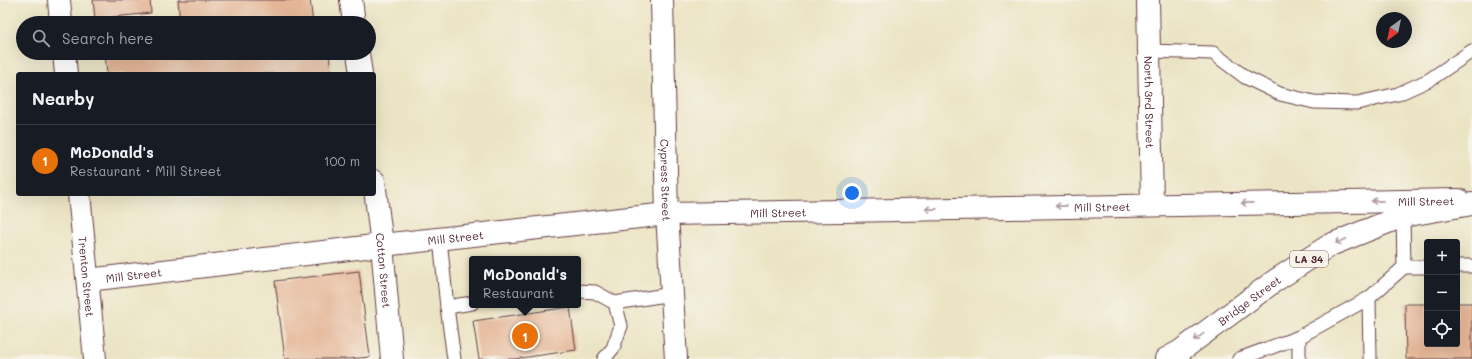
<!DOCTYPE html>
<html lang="en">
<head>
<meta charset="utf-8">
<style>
  :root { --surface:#171b24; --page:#242831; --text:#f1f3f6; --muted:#9ea1a6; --line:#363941; --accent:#8c9099 }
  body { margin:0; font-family:Mali,sans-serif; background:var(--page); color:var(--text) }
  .controls { position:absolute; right:12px; bottom:12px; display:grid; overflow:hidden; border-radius:4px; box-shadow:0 4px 16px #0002 }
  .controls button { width:36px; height:36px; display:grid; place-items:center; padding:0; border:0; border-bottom:1px solid var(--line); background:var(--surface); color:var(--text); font:20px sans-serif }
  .compass { position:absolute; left:1376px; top:12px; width:36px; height:36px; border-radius:50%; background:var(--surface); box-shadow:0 4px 16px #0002; rotate:213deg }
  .you { position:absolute; left:852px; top:193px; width:14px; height:14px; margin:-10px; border:3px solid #fff; border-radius:50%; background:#1a73e8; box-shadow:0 0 0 6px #1a73e833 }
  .badge { display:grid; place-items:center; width:26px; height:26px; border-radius:50%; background:var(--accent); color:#fff; font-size:13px; font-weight:700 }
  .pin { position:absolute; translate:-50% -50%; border:2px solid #fff; box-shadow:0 1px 4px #0006 }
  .popup { position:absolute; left:469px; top:256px; width:112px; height:52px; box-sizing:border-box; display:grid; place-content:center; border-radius:4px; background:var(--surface); filter:drop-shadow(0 1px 3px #0005); font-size:13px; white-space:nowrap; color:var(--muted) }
  .popup b { font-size:15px; color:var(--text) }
  .popup::after { content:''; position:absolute; left:50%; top:100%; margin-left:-8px; border:8px solid transparent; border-top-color:var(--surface) }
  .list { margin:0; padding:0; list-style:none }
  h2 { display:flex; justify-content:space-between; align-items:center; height:52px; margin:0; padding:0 16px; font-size:17px }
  h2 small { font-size:13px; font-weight:400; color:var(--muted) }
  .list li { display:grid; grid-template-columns:26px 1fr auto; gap:12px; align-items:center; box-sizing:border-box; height:72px; padding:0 16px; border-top:1px solid var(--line) }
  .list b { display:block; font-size:15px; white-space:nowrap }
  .list p { margin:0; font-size:13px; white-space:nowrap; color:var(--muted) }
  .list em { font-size:13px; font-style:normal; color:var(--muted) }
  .icon { flex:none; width:22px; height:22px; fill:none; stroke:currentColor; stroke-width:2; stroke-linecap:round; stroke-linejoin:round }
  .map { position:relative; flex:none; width:1472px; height:359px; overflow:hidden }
  .search { position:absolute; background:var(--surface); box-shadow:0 4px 16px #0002; left:16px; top:16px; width:360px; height:44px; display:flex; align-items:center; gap:10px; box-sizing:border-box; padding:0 14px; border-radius:22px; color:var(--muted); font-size:15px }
  .panel { position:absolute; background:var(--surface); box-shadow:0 4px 16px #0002; left:16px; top:72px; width:360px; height:124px; border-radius:4px }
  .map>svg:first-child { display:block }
  .building { fill:#e4b596 }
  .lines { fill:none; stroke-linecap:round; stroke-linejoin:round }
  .service-casing { stroke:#623d42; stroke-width:15 }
  .minor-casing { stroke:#623d42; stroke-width:24 }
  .tertiary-casing { stroke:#623d42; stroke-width:24 }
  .primary-casing { stroke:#623d42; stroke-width:24 }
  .service { stroke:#fff; stroke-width:13 }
  .minor { stroke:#fff; stroke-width:22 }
  .tertiary { stroke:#fff; stroke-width:22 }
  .primary { stroke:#fff; stroke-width:22 }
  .oneway { stroke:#ae9aa0 }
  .labels { text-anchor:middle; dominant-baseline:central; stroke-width:4; stroke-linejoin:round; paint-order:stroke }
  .shield { fill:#f7f3e8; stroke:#7e5f64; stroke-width:1 }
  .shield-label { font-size:10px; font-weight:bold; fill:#4a1f2b }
  .street-label { font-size:11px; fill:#4a1f2b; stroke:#f7f3e8 }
</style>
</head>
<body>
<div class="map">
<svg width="1472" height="359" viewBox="0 0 1472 359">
  <rect width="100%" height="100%" fill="#f7f3e8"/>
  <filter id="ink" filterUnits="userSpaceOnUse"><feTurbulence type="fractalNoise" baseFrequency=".025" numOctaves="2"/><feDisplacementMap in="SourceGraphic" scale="8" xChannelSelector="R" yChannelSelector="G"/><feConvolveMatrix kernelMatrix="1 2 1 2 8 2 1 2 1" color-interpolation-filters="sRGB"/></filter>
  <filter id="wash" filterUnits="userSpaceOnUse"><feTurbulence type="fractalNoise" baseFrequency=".012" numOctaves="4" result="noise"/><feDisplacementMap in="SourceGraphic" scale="16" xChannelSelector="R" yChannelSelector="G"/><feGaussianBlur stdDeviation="0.9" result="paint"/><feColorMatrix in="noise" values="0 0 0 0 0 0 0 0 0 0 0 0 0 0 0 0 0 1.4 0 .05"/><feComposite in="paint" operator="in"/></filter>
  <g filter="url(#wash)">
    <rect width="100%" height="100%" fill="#ebe4c4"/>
    <g id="blocks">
      <g class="building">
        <path d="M 93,0 L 150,0 L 151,13 L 95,19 Z"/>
        <path d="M 178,0 L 310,0 L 313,23 L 180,23 Z"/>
        <path d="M 105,53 L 329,53 L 331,72 L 316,74 L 107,74 Z"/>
        <path d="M 359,271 L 370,357 L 349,359 L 285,359 L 275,281 Z"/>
        <path d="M 1457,303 L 1472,303 L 1472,359 L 1406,359 L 1405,304 L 1427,304 L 1427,344 L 1457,344 Z"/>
        <path d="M 570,307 L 576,350 L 514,359 L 479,359 L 473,321 Z"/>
      </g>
    </g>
  </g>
  <g filter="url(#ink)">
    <use href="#blocks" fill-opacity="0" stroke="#623d42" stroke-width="1"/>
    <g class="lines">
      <g class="service-casing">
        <g id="service">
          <path d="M 1149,51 L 1213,53 L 1245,77 L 1280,94 L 1314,102 L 1357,103 L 1398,94 L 1429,80 L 1472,51"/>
          <path d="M 1403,216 L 1404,267"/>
          <path d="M 440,239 L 447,307 L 454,359"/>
          <path d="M 1457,266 L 1472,266"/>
          <path d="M 578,291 L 595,292 L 615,303 L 621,326 L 613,348 L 604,359"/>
          <path d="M 1369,298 L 1370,359"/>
          <path d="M 615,303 L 672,294"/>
          <path d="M 447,307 L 472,303"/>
          <path d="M 1299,337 L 1299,359"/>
          <path d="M 1239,359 L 1299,337 L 1369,298 L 1404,267 L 1427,267"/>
        </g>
      </g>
      <g class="minor-casing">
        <g id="minor">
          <path d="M 351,0 L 354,23"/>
          <path id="s1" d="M 662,0 L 667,214 L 676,359"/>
          <path id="s2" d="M 1148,0 L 1152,205"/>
          <path d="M 358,53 L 361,74"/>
          <path id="s3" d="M 374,181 L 382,245 L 392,359"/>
          <path id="s4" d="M 88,280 L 382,245 L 667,214 L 1459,200"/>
        </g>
      </g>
      <g class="tertiary-casing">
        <g id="tertiary">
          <path d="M 59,0 L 61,23"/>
          <path d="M 64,53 L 66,74"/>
          <path id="s5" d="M 79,194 L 95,359"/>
        </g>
      </g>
      <g class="primary-casing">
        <g id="primary">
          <path id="s6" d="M 1166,359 L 1179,352 L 1273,282 L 1330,245 L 1403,216 L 1472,204"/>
        </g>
      </g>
      <use href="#service" class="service"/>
      <use href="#minor" class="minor"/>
      <use href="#tertiary" class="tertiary"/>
      <use href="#primary" class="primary"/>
    </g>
    <defs><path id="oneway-shaft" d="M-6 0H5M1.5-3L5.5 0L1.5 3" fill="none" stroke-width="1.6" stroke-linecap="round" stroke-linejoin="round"/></defs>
    <g class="oneway">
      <use href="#oneway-shaft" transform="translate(1377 201) rotate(179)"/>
      <use href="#oneway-shaft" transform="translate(1247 203) rotate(179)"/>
      <use href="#oneway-shaft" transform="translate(1061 206) rotate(179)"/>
      <use href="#oneway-shaft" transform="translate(931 209) rotate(179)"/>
      <use href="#oneway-shaft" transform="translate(1341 241) rotate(158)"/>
      <use href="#oneway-shaft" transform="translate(1199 337) rotate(144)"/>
    </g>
  </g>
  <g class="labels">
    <rect class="shield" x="1290" y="251" width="38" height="16" rx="3"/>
    <g class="shield-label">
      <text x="1309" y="259">LA 34</text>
    </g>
    <g class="street-label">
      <text stroke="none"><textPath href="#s2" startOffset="102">North 3rd Street</textPath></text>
      <text stroke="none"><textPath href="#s1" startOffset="180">Cypress Street</textPath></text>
      <text stroke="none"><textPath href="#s4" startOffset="1342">Mill Street</textPath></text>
      <text stroke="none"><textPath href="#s4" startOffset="1018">Mill Street</textPath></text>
      <text stroke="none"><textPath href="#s4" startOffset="694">Mill Street</textPath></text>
      <text stroke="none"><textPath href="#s4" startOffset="370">Mill Street</textPath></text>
      <text stroke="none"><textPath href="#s3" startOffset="90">Cotton Street</textPath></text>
      <text stroke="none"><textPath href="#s4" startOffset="46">Mill Street</textPath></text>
      <text stroke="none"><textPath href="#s5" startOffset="83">Trenton Street</textPath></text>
      <text stroke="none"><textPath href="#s6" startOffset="102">Bridge Street</textPath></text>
    </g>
  </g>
</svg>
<div class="controls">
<button>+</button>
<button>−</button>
<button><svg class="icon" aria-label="locate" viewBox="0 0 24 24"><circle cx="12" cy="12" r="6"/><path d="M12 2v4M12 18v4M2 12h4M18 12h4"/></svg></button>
</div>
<svg class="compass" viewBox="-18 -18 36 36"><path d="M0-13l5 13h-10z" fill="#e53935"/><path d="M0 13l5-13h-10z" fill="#9ea1a6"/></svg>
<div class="you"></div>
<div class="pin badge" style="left:525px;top:336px;background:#e8710a">1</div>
<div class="popup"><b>McDonald's</b>Restaurant</div>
<div class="search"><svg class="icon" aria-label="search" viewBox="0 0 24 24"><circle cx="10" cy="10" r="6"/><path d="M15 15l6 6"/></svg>Search here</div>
<section class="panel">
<h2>Nearby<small></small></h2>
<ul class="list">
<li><span class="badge" style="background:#e8710a">1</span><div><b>McDonald's</b><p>Restaurant · Mill Street</p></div><em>100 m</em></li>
</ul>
</section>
</div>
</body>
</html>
